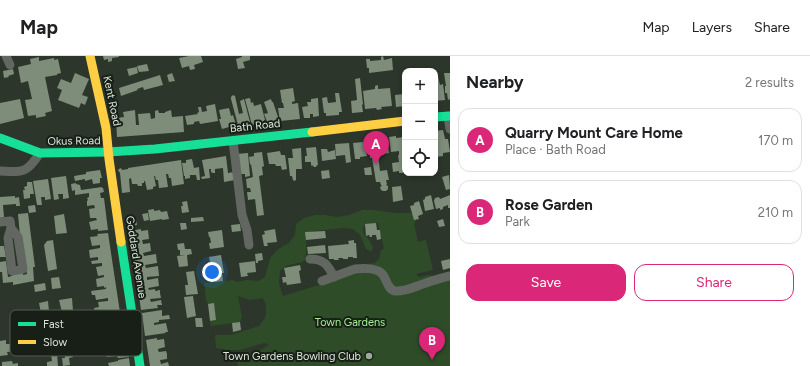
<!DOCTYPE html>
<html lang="en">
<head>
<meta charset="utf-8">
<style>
  :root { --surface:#fff; --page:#f6f6f6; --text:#202124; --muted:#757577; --line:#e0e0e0; --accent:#db2777 }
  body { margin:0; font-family:Figtree,sans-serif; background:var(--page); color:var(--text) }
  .controls { position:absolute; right:12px; top:12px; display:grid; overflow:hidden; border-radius:8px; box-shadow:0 2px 6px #0003 }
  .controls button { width:36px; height:36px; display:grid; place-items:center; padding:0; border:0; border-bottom:1px solid var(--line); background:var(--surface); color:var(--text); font:20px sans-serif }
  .you { position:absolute; left:212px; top:216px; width:14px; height:14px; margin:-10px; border:3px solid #fff; border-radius:50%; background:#1a73e8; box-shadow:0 0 0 6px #1a73e833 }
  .badge { display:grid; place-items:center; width:26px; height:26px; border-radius:50%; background:var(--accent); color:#fff; font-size:13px; font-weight:700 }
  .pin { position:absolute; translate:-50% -33px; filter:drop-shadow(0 1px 2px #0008) }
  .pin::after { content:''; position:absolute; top:21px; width:14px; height:12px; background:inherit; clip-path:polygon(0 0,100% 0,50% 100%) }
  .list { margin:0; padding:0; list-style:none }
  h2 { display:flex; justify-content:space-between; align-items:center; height:52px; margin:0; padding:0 16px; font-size:17px }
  h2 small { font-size:13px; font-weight:400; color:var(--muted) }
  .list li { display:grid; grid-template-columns:26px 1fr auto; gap:12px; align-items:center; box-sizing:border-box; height:64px; margin:0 8px 8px; padding:0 8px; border:1px solid var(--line); border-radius:12px }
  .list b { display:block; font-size:15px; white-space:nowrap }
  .list p { margin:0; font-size:13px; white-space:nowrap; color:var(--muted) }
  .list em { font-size:13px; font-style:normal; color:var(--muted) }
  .actions { display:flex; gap:8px; padding:12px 16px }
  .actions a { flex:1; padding:9px 0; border:1px solid var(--accent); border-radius:12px; text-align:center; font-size:14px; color:var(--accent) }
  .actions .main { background:var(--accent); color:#fff }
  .icon { flex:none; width:22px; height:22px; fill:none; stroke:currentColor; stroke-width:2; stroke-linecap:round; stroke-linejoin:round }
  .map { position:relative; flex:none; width:450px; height:310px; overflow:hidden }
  header { display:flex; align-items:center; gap:24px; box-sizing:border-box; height:56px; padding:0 20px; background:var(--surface); border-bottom:1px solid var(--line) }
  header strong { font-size:19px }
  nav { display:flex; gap:22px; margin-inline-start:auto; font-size:14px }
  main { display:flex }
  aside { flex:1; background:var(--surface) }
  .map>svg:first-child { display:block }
  .green { fill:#2f4c29; fill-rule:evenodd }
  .building { fill:#7d8d7a }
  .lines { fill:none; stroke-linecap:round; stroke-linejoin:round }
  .street { stroke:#626761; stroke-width:9 }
  .fast { stroke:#16e098; stroke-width:9 }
  .slow { stroke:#ffcf43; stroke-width:9 }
  .poi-dot { fill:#9ea89c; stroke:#171f16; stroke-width:1.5 }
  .labels { text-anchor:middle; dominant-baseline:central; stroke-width:4; stroke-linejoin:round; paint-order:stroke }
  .street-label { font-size:11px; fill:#dbe6d9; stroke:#171f16 }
  .park-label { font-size:11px; fill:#a3ec94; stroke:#171f16 }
  .poi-label { font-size:11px; fill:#dbe6d9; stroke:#171f16; text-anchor:end }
  .key { fill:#171f16; stroke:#525b50; stroke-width:1 }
  .key-label { font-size:11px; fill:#dbe6d9 }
</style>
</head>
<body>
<header>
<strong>Map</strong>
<nav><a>Map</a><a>Layers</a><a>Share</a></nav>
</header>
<main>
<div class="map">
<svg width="450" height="310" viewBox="0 0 450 310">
  <rect width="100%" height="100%" fill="#2c362a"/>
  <path class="green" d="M 362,154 L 373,154 L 396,157 L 412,157 L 415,160 L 416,165 L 414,168 L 418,186 L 426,184 L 433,214 L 416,218 L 419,221 L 429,219 L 436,220 L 450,219 L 450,310 L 238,310 L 237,305 L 242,300 L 259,295 L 269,289 L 266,287 C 257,288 249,292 240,294 C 232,295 224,293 216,292 L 215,279 L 231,279 L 259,270 L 265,262 L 266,257 L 266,249 L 263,242 L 249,244 L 238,240 L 242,261 L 240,266 L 211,270 L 210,265 L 216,264 L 214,248 L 208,248 L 206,244 L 204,227 L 233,224 L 237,226 L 246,224 L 258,225 L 265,221 L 270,202 L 278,193 L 289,187 L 295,179 L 296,168 L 304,162 L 315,159 L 325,159 L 337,161 L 349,159 ZM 378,167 L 384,193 L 381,194 L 379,203 L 375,207 L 367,208 L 355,218 L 283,240 L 279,227 L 280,215 L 286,210 L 302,206 L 305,204 L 306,196 L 306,176 L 343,172 L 353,173 L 360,179 L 366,193 L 371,196 L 373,192 L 370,185 L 363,177 L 363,172 L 365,169 Z"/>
  <g class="building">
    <path d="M 103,0 L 119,0 L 119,1 L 112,2 L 112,5 L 108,6 L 108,3 L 104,4 Z"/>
    <path d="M 189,0 L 201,0 L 203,6 L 194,9 L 195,13 L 190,14 L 189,10 L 182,12 L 179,2 Z"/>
    <path d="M 242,0 L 250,0 L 250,4 L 243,6 L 245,12 L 238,13 L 236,3 L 242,1 Z"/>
    <path d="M 383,0 L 384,4 L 392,2 L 393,14 L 369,17 L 369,12 L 367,12 L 366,3 L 370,3 L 370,5 L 381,4 L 381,1 Z"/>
    <path d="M 39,1 L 39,5 L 54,2 L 54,4 L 58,3 L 61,17 L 57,18 L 57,19 L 45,21 L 52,55 L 45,57 L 46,60 L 36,62 L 36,59 L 28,60 L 25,44 L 32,43 L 28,25 L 21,27 L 18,11 L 31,8 L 30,3 Z"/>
    <path d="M 147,8 L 149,15 L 139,16 L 137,10 Z"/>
    <path d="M 137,11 L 138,17 L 129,20 L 127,13 Z"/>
    <path d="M 13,13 L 14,18 L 8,20 L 9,21 L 4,22 L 3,15 Z"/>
    <path d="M 75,17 L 89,23 L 82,39 L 88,41 L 85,49 L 81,47 L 79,52 L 58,44 L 62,34 L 57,32 L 61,23 L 71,27 Z"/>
    <path d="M 172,17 L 175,25 L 169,26 L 167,19 Z"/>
    <path d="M 444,17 L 450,17 L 450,43 L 448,44 L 447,37 L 445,37 L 445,30 L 446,30 Z"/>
    <path d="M 160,19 L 163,29 L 144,34 L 143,31 L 137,33 L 138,34 L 121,40 L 119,32 Z"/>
    <path d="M 435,20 L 438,20 L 440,29 L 443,28 L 445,44 L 435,45 Z"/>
    <path d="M 360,22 L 363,48 L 362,49 L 363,56 L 352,57 L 351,45 L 357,44 L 355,23 Z"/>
    <path d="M 378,29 L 378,33 L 390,32 L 392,50 L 381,51 L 382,53 L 377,54 L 376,52 L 365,53 L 363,35 L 375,33 L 375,30 Z"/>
    <path d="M 293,32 L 295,45 L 292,46 L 292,48 L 298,47 L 300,63 L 280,65 L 278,52 L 284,52 L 283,47 L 282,47 L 280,34 Z"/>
    <path d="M 403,32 L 405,32 L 405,50 L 396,51 L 395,39 L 404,38 Z"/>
    <path d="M 335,37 L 339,37 L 342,56 L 339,56 L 339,59 L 326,60 L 326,57 L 324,57 L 322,42 L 327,41 L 328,47 L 336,46 Z"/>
    <path d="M 233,39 L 235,40 L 239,58 L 243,57 L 240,45 L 244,43 L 250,66 L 249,66 L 249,68 L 240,70 L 240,69 L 238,69 L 231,43 L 231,41 Z"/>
    <path d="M 250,42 L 251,47 L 253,46 L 254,50 L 261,48 L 265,64 L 264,64 L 264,66 L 259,67 L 258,66 L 256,66 L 256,68 L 252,69 L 245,43 Z"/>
    <path d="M 318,42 L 319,60 L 313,61 L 313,58 L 310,58 L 310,62 L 304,62 L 302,51 L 308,50 L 307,46 L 311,46 L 311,43 Z"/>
    <path d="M 20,43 L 24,62 L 0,68 L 0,47 Z"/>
    <path d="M 271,43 L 272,46 L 273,46 L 279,64 L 268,68 L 264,58 L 268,57 L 264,46 Z"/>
    <path d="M 215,48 L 218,65 L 200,68 L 199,65 L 194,66 L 194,68 L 187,69 L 185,60 L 198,58 L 197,57 L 199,56 L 198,51 L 201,51 L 202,56 L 207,55 L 206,50 Z"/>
    <path d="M 229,52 L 231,60 L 233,59 L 236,69 L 222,73 L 219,63 L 221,63 L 219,54 Z"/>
    <path d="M 135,54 L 136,69 L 139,69 L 138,58 L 150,57 L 151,63 L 155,62 L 155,55 L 158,54 L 159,57 L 165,57 L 165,56 L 171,54 L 172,61 L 183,60 L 184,76 L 117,81 L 116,62 L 124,61 L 123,56 Z"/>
    <path d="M 443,74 L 445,83 L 448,83 L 450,96 L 443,97 L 443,100 L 435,101 L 435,75 Z"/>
    <path d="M 396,80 L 396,82 L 404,81 L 405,92 L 405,115 L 403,115 L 403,117 L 399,117 L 399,115 L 393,116 L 392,107 L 399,106 L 398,99 L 399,99 L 399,95 L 391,96 L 389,81 Z"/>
    <path d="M 378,82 L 378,84 L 387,83 L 389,97 L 378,99 L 380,115 L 387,114 L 389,124 L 386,124 L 387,128 L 386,129 L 388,130 L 388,133 L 386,135 L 383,135 L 381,134 L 380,131 L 382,130 L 381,129 L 380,126 L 376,126 L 372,102 L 370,102 L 370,98 L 369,98 L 367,86 L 370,86 L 370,83 Z"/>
    <path d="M 363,86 L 363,88 L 365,88 L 367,100 L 360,101 L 360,103 L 355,103 L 353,87 Z"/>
    <path d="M 349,87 L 351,106 L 346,107 L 345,99 L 336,100 L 335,88 Z"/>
    <path d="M 316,91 L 318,109 L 317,109 L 316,111 L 314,111 L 312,109 L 311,110 L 311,106 L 305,106 L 305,100 L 307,100 L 306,92 Z"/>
    <path d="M 301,92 L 302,113 L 296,113 L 296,124 L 294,125 L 293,124 L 292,120 L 290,120 L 288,102 L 293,102 L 292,93 Z"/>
    <path d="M 321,93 L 327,93 L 328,96 L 335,94 L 336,103 L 322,105 Z"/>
    <path d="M 280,95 L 281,99 L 285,99 L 287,113 L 282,114 L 281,110 L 276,110 L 275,108 L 269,108 L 267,97 Z"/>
    <path d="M 262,96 L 264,110 L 262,111 L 263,119 L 259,120 L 264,159 L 257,160 L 255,143 L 248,144 L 247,136 L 251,136 L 250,132 L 247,132 L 246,123 L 253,121 L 251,108 L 250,109 L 249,101 L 254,100 L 254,97 Z"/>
    <path d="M 248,97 L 250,120 L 245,121 L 245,118 L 241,118 L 236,98 Z"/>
    <path d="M 226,100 L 228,117 L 234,116 L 235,124 L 224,126 L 223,112 L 215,113 L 215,117 L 213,117 L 211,116 L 211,113 L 209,113 L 210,122 L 202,123 L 201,121 L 205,120 L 202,104 Z"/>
    <path d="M 192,103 L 194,112 L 199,111 L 200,124 L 197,124 L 196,119 L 190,119 L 190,122 L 185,123 L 185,120 L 184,120 L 182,107 L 186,107 L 186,104 Z"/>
    <path d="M 181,104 L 184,128 L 172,130 L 171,122 L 169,122 L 168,118 L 166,118 L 168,131 L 159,132 L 158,124 L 156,124 L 155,120 L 154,120 L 156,130 L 153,131 L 153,133 L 147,134 L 145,125 L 144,125 L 144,127 L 142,127 L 142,130 L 138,130 L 137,128 L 132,128 L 131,122 L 129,123 L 130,136 L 122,137 L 120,117 L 118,114 L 119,113 L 121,112 L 122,114 L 128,113 L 128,112 Z"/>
    <path d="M 371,111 L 372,119 L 365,119 L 364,112 Z"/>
    <path d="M 100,114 L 102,122 L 100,122 L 100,127 L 93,128 L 92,123 L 85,125 L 85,123 L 75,125 L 74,120 L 86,118 L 86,116 Z"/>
    <path d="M 329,114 L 330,122 L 322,123 L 321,115 Z"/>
    <path d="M 449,119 L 450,133 L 446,134 L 442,121 Z"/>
    <path d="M 66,120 L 69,142 L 63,143 L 63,138 L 58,138 L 59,143 L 54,144 L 51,122 Z"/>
    <path d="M 48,123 L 51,143 L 45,144 L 45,141 L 41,141 L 42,149 L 37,149 L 33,125 Z"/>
    <path d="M 27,126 L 32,126 L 34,138 L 30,138 L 30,142 L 24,143 L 23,134 L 25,134 L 24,131 L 27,130 Z"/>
    <path d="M 76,127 L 76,128 L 80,129 L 81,134 L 102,131 L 102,132 L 103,132 L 104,136 L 100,137 L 101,142 L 104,142 L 108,174 L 98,175 L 98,173 L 91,174 L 89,166 L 97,164 L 96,162 L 90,162 L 89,153 L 95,152 L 94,149 L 87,150 L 87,145 L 88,144 L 87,142 L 89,141 L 89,137 L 75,139 L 75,134 L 72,135 L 71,128 Z"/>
    <path d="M 401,130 L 403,144 L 393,146 L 392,131 Z"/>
    <path d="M 431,139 L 434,153 L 425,155 L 423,144 L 425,143 L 425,141 Z"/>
    <path d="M 450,139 L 450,152 L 448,152 L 448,149 L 443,151 L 443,153 L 440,154 L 440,152 L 436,153 L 434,145 L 435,142 L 439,141 L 440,143 Z"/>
    <path d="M 15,140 L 15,142 L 19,141 L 20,150 L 16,150 L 16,148 L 3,149 L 4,161 L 0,162 L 0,141 Z"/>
    <path d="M 187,145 L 189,156 L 182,157 L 181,150 L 183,150 L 182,146 Z"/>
    <path d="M 419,145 L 423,158 L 418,160 L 419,163 L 414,164 L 410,150 L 414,149 L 414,147 Z"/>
    <path d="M 35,149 L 36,156 L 29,157 L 28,150 Z"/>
    <path d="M 154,153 L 154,155 L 160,154 L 161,156 L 167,155 L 169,163 L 162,164 L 162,163 L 150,165 L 148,154 Z"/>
    <path d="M 28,157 L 35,211 L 33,211 L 34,225 L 13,229 L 13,226 L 3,227 L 2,216 L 0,216 L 0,206 L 6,205 L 8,221 L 12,220 L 12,219 L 23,217 L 23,219 L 27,218 L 20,180 L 18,158 Z"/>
    <path d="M 148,157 L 149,164 L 144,165 L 142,158 Z"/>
    <path d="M 64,158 L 67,177 L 56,178 L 54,160 Z"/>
    <path d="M 203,161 L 204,165 L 191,166 L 191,162 Z"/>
    <path d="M 130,163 L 136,163 L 137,169 L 131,170 Z"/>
    <path d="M 443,163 L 445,170 L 439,171 L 437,165 Z"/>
    <path d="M 180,167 L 186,167 L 187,173 L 181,174 Z"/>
    <path d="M 376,167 L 377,174 L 380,174 L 381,183 L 377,184 L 376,179 L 372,179 L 372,181 L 370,181 L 369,179 L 366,180 L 365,168 Z"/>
    <path d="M 240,168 L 241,175 L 232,176 L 231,169 Z"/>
    <path d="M 141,173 L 141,175 L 148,174 L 149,183 L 142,184 L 143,188 L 150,187 L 151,195 L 143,197 L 144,200 L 156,198 L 157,207 L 145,209 L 146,212 L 158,210 L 159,220 L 147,221 L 147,224 L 158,222 L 159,230 L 148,232 L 149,234 L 155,233 L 155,235 L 160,234 L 160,237 L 161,242 L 150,243 L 151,246 L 161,244 L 162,249 L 157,249 L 158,252 L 141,254 L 130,175 Z"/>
    <path d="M 275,173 L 277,186 L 267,187 L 268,190 L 264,190 L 262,179 L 265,178 L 264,175 Z"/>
    <path d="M 222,174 L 224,191 L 210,193 L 209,187 L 211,187 L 210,181 L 209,181 L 208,176 Z"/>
    <path d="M 325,175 L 326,182 L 306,184 L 305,176 Z"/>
    <path d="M 108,177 L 124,283 L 102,287 L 101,282 L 113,280 L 112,277 L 105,278 L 104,274 L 100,274 L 100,270 L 112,269 L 111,267 L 108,267 L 107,266 L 101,267 L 99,258 L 109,257 L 108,254 L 95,256 L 94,252 L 99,251 L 98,246 L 108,245 L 108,242 L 96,244 L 95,239 L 92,239 L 91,235 L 106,233 L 106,231 L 104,232 L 104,230 L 97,231 L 96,223 L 104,221 L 104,219 L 98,220 L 96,211 L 102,210 L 102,207 L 92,208 L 91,205 L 98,204 L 98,201 L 90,202 L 89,194 L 100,192 L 100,189 L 92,190 L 90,181 L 98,180 L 97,178 Z"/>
    <path d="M 53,184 L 57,213 L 48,215 L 44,189 L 47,185 Z"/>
    <path d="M 354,184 L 354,187 L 356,187 L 357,202 L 353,202 L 353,201 L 348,201 L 348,203 L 343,203 L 343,202 L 338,202 L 339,204 L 334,204 L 334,203 L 329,203 L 328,190 L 349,188 L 348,185 Z"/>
    <path d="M 184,187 L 185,193 L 191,193 L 192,198 L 187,199 L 188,210 L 179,211 L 177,200 L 185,199 L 180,199 L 180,194 L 178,194 L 177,188 Z"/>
    <path d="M 325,189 L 326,197 L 308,198 L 307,191 Z"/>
    <path d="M 0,190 L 4,190 L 6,201 L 0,201 Z"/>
    <path d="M 262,197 L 263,204 L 258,205 L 258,207 L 256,207 L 255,198 Z"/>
    <path d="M 221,199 L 224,217 L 222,217 L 223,225 L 215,226 L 214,218 L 212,218 L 211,211 L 208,211 L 208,206 L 210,206 L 209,201 Z"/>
    <path d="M 450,203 L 450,212 L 443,214 L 441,205 Z"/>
    <path d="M 255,205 L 256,216 L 247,217 L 248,220 L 241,221 L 239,207 Z"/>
    <path d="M 300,209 L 301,214 L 299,215 L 301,227 L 287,229 L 286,226 L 283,227 L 282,221 L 286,221 L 284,212 Z"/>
    <path d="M 194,215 L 198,238 L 186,239 L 185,229 L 188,229 L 186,216 Z"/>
    <path d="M 59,221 L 61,232 L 52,233 L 51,222 Z"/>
    <path d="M 45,227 L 46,234 L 35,236 L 34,229 Z"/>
    <path d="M 193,240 L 196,260 L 187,262 L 184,241 Z"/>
    <path d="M 72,242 L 73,255 L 69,255 L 70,259 L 58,261 L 58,257 L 62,256 L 59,244 Z"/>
    <path d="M 48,245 L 49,255 L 41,257 L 39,247 Z"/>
    <path d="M 214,247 L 216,264 L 210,265 L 208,248 Z"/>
    <path d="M 162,254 L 162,260 L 169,259 L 170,263 L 159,264 L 159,266 L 154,267 L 154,269 L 166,267 L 168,276 L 165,276 L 166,277 L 145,280 L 142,257 Z"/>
    <path d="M 195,262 L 202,262 L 203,271 L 196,271 Z"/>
    <path d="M 240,266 L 241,274 L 233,276 L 232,267 Z"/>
    <path d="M 157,282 L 157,284 L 164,283 L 165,291 L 158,293 L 158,294 L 159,296 L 166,295 L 167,298 L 167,303 L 160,304 L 161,308 L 168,306 L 169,310 L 150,310 L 146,284 Z"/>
    <path d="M 6,284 L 6,288 L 13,288 L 14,295 L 7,296 L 8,299 L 0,300 L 0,285 Z"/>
    <path d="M 127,287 L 129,301 L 118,302 L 117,300 L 107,301 L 106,293 L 116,291 L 116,289 Z"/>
    <path d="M 72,295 L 73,301 L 69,302 L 70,309 L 63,310 L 62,302 L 65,302 L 64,296 Z"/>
    <path d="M 57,297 L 58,310 L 47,310 L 47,306 L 52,305 L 51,298 Z"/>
    <path d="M 129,302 L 130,310 L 109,310 L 108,307 L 118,305 L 118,304 Z"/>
    <path d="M 12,305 L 13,308 L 18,307 L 18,310 L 2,310 L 2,306 Z"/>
  </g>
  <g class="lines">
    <g class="street">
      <path d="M 6,0 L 10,9"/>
      <path d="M 448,60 L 450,73"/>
      <path d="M 233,85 L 242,159 L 247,174 L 249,189"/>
      <path d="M 0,115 C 23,116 26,118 40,97"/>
      <path d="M 0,166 L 10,165 L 11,172 L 18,181 L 23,213 L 12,215 L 8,182 L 11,172"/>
      <path d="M 310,203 C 324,203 328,209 334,221"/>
      <path d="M 322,225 L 355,213 C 362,212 374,212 380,216 C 387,220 386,233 395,235 C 404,236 414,231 423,228 C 432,225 441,222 450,220"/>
    </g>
    <g class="fast">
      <path d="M 435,61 L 450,60"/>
      <path d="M 0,82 L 40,97 L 108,96 L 155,93 L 312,76"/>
      <path d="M 121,186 L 140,310"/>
    </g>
    <g class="slow">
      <path d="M 90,0 L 106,72 L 109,103 L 121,186"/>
      <path d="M 312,76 L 405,65"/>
    </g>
  </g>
  <circle class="poi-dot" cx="369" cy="300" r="4"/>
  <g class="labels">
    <g class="street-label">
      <text transform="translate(112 45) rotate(78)">Kent Road</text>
      <text transform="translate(255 70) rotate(-6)">Bath Road</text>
      <text transform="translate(74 85) rotate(-1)">Okus Road</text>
      <text transform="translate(136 201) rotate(81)">Goddard Avenue</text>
    </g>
    <g class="park-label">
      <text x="350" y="266">Town Gardens</text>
    </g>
    <g class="poi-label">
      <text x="361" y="300">Town Gardens Bowling Club</text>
    </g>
  </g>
  <rect x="10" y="254" width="132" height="46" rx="6" class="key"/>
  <rect x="18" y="266" width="18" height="4" fill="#16e098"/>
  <rect x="18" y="284" width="18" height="4" fill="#ffcf43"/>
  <g class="key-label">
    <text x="43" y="272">Fast</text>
    <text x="43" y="290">Slow</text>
  </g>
</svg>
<div class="controls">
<button>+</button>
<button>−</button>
<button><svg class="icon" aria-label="locate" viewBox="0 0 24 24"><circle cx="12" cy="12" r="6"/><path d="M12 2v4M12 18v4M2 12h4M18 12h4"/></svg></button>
</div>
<div class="you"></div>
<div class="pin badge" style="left:376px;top:108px">A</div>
<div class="pin badge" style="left:432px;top:304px">B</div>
</div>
<aside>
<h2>Nearby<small>2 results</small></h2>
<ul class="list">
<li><span class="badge">A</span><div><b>Quarry Mount Care Home</b><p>Place · Bath Road</p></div><em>170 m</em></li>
<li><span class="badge">B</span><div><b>Rose Garden</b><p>Park</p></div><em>210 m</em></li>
</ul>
<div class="actions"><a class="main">Save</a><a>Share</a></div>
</aside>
</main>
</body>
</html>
